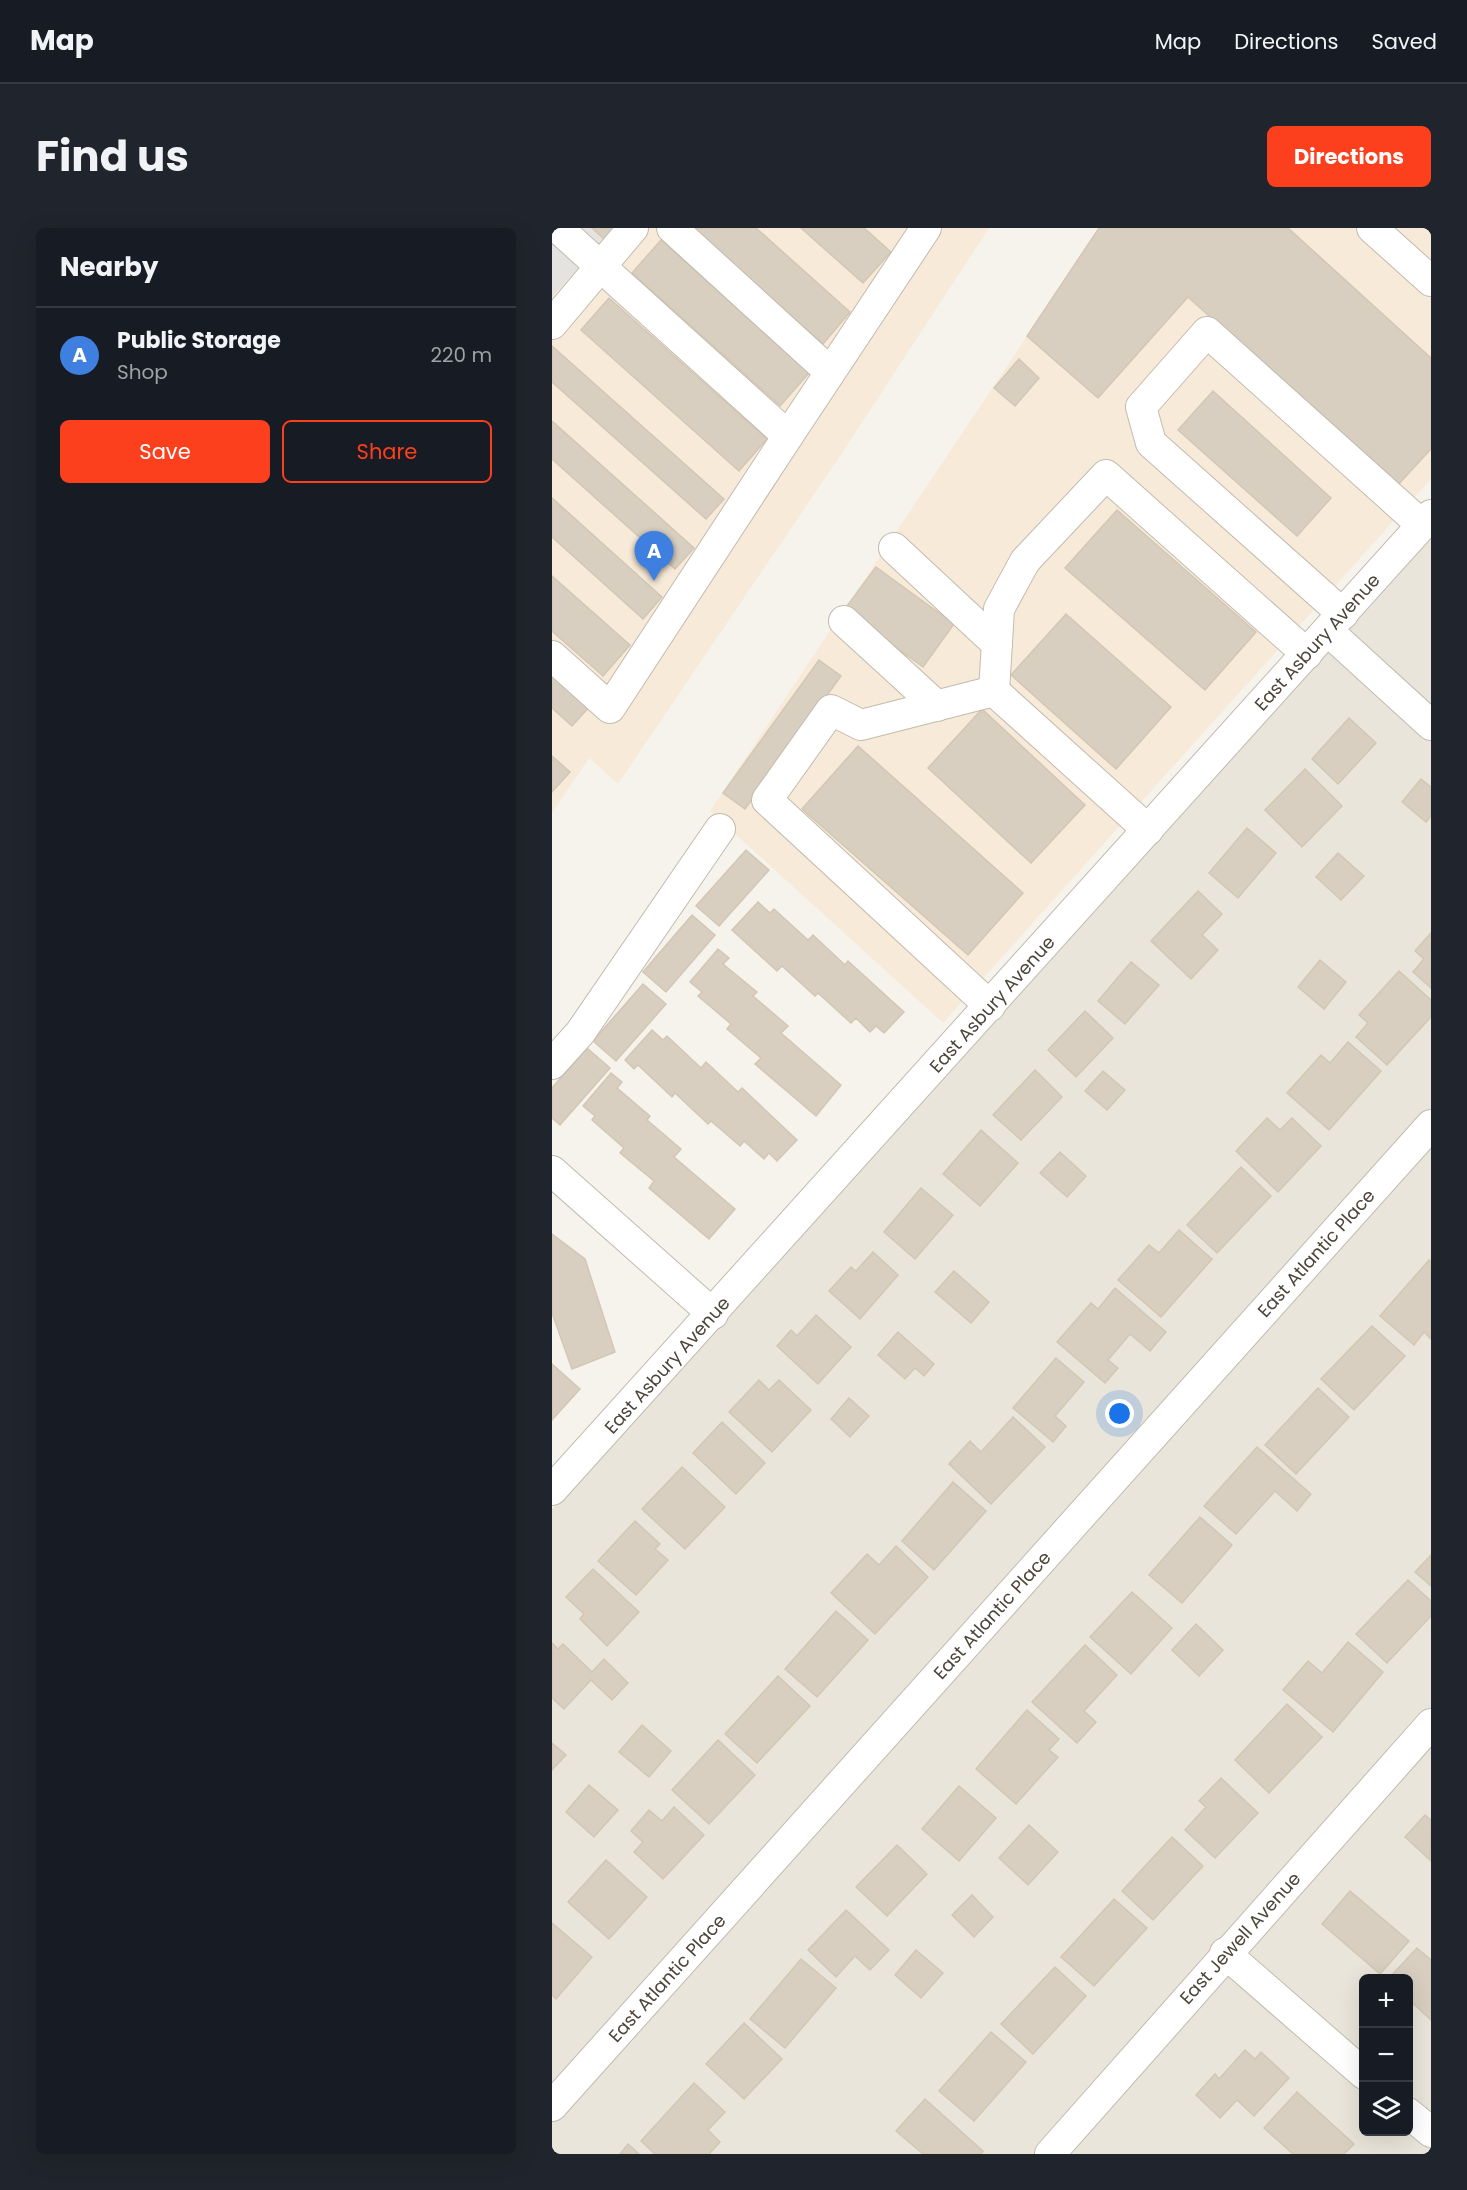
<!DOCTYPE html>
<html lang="en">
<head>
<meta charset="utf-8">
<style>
  :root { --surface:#171b24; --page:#20242c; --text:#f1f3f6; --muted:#9ea1a6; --line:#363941; --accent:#fc3f1d }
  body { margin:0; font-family:Poppins,sans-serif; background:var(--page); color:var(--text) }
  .controls { position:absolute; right:18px; bottom:18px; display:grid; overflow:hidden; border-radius:9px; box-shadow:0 6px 24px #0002 }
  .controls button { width:54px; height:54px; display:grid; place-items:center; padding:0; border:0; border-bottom:2px solid var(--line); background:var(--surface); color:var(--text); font:30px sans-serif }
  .you { position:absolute; left:568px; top:1186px; width:21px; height:21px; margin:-15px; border:4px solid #fff; border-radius:50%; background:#1a73e8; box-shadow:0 0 0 9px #1a73e833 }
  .badge { display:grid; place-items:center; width:39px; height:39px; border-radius:50%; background:var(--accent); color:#fff; font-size:20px; font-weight:700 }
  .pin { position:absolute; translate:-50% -50px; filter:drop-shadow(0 2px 3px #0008) }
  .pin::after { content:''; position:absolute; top:32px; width:21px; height:18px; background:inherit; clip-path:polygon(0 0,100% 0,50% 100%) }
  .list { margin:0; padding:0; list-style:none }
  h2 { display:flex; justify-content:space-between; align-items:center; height:78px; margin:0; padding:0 24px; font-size:26px }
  h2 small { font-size:20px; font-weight:400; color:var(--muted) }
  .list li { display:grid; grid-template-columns:39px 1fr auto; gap:18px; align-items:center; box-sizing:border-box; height:96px; padding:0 24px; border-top:2px solid var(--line) }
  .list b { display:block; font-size:22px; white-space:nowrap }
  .list p { margin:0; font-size:20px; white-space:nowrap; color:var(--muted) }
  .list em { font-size:20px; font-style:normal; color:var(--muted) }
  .actions { display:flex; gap:12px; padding:18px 24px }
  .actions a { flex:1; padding:14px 0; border:2px solid var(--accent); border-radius:9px; text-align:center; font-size:21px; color:var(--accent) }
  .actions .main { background:var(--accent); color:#fff }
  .icon { flex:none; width:33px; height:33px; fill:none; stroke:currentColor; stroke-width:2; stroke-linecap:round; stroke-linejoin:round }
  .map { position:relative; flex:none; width:879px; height:1926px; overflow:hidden; border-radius:9px }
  header { display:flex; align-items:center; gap:36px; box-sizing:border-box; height:84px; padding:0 30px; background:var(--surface); border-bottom:2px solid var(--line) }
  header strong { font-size:28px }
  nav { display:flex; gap:33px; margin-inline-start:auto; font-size:21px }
  .intro { display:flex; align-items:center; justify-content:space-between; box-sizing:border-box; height:144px; padding:0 36px }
  h1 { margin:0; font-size:42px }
  .button { padding:15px 27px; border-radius:9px; background:var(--accent); color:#fff; font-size:21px; font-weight:700 }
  main { display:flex; gap:36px; padding:0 36px }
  aside { flex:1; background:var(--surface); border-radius:9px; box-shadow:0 6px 24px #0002 }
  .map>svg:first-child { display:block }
  .residential { fill:#eae5da; fill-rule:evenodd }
  .commercial { fill:#f7ead8 }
  .parking { fill:#e5e3e0 }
  .building { fill:#d8cfc1; stroke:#d3c7b4; stroke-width:1.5 }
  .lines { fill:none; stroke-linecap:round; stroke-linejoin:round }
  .minor-casing { stroke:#c2bbae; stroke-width:32 }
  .minor { stroke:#fff; stroke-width:30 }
  .labels { text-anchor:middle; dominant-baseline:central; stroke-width:4.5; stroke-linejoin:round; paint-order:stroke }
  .street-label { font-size:18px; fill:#4b4439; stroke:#fff }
</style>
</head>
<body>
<header>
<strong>Map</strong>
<nav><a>Map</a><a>Directions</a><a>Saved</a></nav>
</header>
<div class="intro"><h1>Find us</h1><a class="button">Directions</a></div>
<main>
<aside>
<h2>Nearby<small></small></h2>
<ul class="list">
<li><span class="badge" style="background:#3f7fe0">A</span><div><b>Public Storage</b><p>Shop</p></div><em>220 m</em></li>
</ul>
<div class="actions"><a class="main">Save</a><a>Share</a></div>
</aside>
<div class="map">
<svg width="879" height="1926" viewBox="0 0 879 1926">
  <rect width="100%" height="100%" fill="#f6f3ec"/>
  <path class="residential" d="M 879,280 L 879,1926 L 0,1926 L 0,1281 ZM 812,1750 L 856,1750 L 856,1904 L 812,1904 Z"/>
  <g class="commercial">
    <path d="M 0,0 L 437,0 L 290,225 L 66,556 L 37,530 L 0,585 Z"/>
    <path d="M 547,0 L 879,0 L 879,251 L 391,795 L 158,583 Z"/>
  </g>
  <path class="parking" d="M 0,0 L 40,0 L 52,11 L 0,69 Z"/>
  <g class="building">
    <path d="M 40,0 L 62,0 L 52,11 Z"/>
    <path d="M 141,0 L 204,0 L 298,84 L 271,116 Z"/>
    <path d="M 249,0 L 312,0 L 339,24 L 311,55 Z"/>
    <path d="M 547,0 L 736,0 L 879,130 L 879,221 L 845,258 L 636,69 L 546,170 L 475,108 Z"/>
    <path d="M 109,12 L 257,145 L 228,178 L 80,45 Z"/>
    <path d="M 57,70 L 215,211 L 187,243 L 29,102 Z"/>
    <path d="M 0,118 L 172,271 L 154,291 L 0,154 Z"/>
    <path d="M 467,131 L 487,150 L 463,178 L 442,160 Z"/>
    <path d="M 661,163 L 779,270 L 745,308 L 626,202 Z"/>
    <path d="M 0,193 L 142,320 L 123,341 L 0,231 Z"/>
    <path d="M 0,270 L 110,369 L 91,391 L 0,309 Z"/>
    <path d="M 565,282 L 704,404 L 653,462 L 513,340 Z"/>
    <path d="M 324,339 L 402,396 L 371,439 L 292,382 Z"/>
    <path d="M 0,348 L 78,417 L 51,448 L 0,403 Z"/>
    <path d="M 514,386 L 619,479 L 564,541 L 459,447 Z"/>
    <path d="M 267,432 L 289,448 L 193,581 L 171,565 Z"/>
    <path d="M 0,444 L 38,478 L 20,498 L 0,480 Z"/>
    <path d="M 430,481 L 533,577 L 479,635 L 376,540 Z"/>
    <path d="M 797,490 L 824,515 L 786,556 L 760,531 Z"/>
    <path d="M 306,518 L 471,665 L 416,727 L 250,581 Z"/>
    <path d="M 0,528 L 18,544 L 0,564 Z"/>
    <path d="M 753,541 L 790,578 L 750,619 L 713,582 Z"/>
    <path d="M 869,551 L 879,559 L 879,588 L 874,594 L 850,574 Z"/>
    <path d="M 695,600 L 724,625 L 686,670 L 657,645 Z"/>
    <path d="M 194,622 L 217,642 L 167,698 L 144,678 Z"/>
    <path d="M 786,625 L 812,648 L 789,672 L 764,649 Z"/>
    <path d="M 646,663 L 670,686 L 650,707 L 666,722 L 639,751 L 599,713 Z"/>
    <path d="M 206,674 L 218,685 L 222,681 L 256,712 L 261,707 L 293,737 L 296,733 L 352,784 L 332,805 L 324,798 L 318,804 L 304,790 L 299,795 L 266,765 L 263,768 L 230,738 L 225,743 L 180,702 Z"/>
    <path d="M 140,687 L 163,707 L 114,764 L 91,744 Z"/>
    <path d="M 879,705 L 879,760 L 861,744 L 872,731 L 863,723 Z"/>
    <path d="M 166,721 L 177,730 L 171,736 L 205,764 L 201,768 L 236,798 L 229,805 L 289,857 L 264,888 L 203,836 L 209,830 L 175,801 L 179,796 L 146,768 L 150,764 L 138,754 Z"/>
    <path d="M 768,732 L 794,754 L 772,781 L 746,759 Z"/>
    <path d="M 579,734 L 607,757 L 573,796 L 546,773 Z"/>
    <path d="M 847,743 L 879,772 L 879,789 L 835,837 L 804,809 L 816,795 L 807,787 Z"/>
    <path d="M 91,756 L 114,776 L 64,833 L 41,813 Z"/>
    <path d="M 533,783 L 561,810 L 524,849 L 496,822 Z"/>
    <path d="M 100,802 L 111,812 L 115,808 L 149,840 L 154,834 L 186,864 L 190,860 L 245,912 L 225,933 L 217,925 L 212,931 L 192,913 L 188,918 L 159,893 L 156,896 L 123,865 L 120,869 L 86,837 L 82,841 L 73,832 Z"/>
    <path d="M 796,814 L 829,843 L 777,902 L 735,865 L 769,827 L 778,835 Z"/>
    <path d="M 35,820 L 58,840 L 8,897 L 0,890 L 0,860 Z"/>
    <path d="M 483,842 L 510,869 L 469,912 L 441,887 Z"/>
    <path d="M 551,843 L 573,862 L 555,882 L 533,863 Z"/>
    <path d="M 59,845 L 70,854 L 65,860 L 98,888 L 95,892 L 129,921 L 122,929 L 183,981 L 157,1011 L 97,960 L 102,953 L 68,925 L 72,920 L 40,892 L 43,888 L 31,878 Z"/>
    <path d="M 715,890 L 728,902 L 740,890 L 769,918 L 726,964 L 684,923 Z"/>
    <path d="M 429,902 L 466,935 L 428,978 L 391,946 Z"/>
    <path d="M 508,924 L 534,948 L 515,969 L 488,945 Z"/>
    <path d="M 689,939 L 719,968 L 665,1025 L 635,997 Z"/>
    <path d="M 369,960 L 401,987 L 363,1031 L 332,1004 Z"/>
    <path d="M 627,1002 L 660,1031 L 609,1089 L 566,1052 L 597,1017 L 607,1025 Z"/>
    <path d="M 0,1006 L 33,1031 L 63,1124 L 20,1141 L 0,1085 Z"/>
    <path d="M 321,1024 L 346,1047 L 308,1091 L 277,1063 L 299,1039 L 304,1043 Z"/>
    <path d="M 877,1032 L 879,1034 L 879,1111 L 872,1104 L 862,1117 L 828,1088 Z"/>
    <path d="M 402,1043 L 437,1074 L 419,1095 L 383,1064 Z"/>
    <path d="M 563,1060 L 614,1104 L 598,1123 L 578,1106 L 556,1132 L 566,1140 L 553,1155 L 505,1114 L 539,1075 L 546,1081 Z"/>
    <path d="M 264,1087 L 299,1119 L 266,1156 L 225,1118 L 239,1102 L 245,1108 Z"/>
    <path d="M 820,1098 L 853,1128 L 802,1182 L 769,1151 Z"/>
    <path d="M 346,1104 L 382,1136 L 372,1148 L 363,1140 L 353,1151 L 326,1127 Z"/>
    <path d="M 504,1130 L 532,1154 L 503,1188 L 514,1198 L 501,1214 L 461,1180 Z"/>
    <path d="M 0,1136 L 28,1161 L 0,1192 Z"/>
    <path d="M 207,1152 L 217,1162 L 227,1152 L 259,1182 L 220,1224 L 177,1184 Z"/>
    <path d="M 766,1160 L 797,1189 L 744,1246 L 713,1217 Z"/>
    <path d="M 297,1170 L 317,1188 L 298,1209 L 279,1191 Z"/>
    <path d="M 461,1189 L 493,1219 L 439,1276 L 397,1236 L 418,1213 L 429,1224 Z"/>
    <path d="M 170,1194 L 213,1235 L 184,1266 L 141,1225 Z"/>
    <path d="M 705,1219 L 759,1266 L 745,1283 L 723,1263 L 684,1306 L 652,1278 Z"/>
    <path d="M 130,1239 L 173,1279 L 133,1321 L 90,1281 Z"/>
    <path d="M 401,1254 L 434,1283 L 382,1342 L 350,1313 Z"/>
    <path d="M 648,1289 L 680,1317 L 630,1375 L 597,1347 Z"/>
    <path d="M 83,1293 L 108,1316 L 103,1321 L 116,1332 L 84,1367 L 46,1333 Z"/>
    <path d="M 344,1318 L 376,1349 L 323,1406 L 279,1365 L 315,1326 L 327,1337 Z"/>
    <path d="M 879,1327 L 879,1358 L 863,1344 Z"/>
    <path d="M 41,1341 L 87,1384 L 55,1418 L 28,1391 L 32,1386 L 14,1369 Z"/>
    <path d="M 856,1352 L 879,1373 L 879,1388 L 835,1435 L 804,1406 Z"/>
    <path d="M 580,1364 L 620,1400 L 579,1446 L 538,1409 Z"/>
    <path d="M 284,1383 L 316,1412 L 265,1469 L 233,1441 Z"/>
    <path d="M 644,1396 L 671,1422 L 647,1448 L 620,1422 Z"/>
    <path d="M 796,1414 L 831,1444 L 781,1504 L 731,1462 L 756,1433 L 770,1445 Z"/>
    <path d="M 0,1415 L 6,1421 L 11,1416 L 40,1444 L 52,1431 L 76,1455 L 60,1472 L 39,1452 L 12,1481 L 0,1470 Z"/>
    <path d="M 533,1417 L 565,1447 L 532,1483 L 544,1494 L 525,1515 L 480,1474 Z"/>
    <path d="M 226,1448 L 258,1478 L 205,1535 L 173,1506 Z"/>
    <path d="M 735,1476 L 770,1509 L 717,1565 L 683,1532 Z"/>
    <path d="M 475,1482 L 507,1511 L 497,1522 L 506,1529 L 464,1576 L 424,1541 Z"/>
    <path d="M 90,1497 L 119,1523 L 97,1549 L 67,1524 Z"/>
    <path d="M 166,1512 L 203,1547 L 157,1596 L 120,1562 Z"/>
    <path d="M 0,1515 L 14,1527 L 0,1542 Z"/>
    <path d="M 669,1550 L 706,1585 L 663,1630 L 633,1602 L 654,1579 L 647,1573 Z"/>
    <path d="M 37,1557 L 66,1582 L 42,1609 L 14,1584 Z"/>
    <path d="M 407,1558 L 444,1590 L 407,1633 L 370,1601 Z"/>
    <path d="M 122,1579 L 152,1607 L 111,1651 L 82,1624 L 91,1614 L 79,1603 L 97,1582 L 110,1593 Z"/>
    <path d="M 873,1587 L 879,1592 L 878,1632 L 853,1609 Z"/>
    <path d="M 477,1597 L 506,1624 L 476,1657 L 447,1630 Z"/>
    <path d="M 620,1609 L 651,1638 L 601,1692 L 570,1663 Z"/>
    <path d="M 345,1617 L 375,1646 L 335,1688 L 304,1659 Z"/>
    <path d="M 54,1632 L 95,1669 L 57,1711 L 16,1674 Z"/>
    <path d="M 798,1663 L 857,1713 L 828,1746 L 770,1696 Z"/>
    <path d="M 420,1667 L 441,1689 L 422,1709 L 400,1687 Z"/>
    <path d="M 562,1671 L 595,1700 L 542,1758 L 509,1729 Z"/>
    <path d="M 294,1682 L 337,1722 L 318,1742 L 303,1728 L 284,1749 L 256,1722 Z"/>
    <path d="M 0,1695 L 40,1729 L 4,1771 L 0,1767 Z"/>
    <path d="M 865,1720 L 879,1732 L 879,1792 L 856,1771 L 856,1750 L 837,1750 Z"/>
    <path d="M 364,1722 L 391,1745 L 369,1770 L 343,1747 Z"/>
    <path d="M 249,1731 L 284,1760 L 233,1820 L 198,1791 Z"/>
    <path d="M 503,1739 L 534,1768 L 481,1826 L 449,1796 Z"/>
    <path d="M 192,1795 L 230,1831 L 192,1871 L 154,1836 Z"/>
    <path d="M 439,1804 L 474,1834 L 422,1893 L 387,1863 Z"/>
    <path d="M 693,1822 L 703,1831 L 709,1824 L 737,1850 L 702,1888 L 685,1872 L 668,1890 L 644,1867 L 663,1846 L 667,1851 Z"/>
    <path d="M 142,1855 L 173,1884 L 156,1902 L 168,1914 L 157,1926 L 103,1926 L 89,1913 Z"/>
    <path d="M 745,1864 L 802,1916 L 792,1926 L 741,1926 L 712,1900 Z"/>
    <path d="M 373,1871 L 431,1923 L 429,1926 L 371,1926 L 344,1903 Z"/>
    <path d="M 76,1916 L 87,1926 L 68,1926 Z"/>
  </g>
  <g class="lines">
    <g class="minor-casing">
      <g id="minor">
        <path d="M 6,0 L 236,208 L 374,0"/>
        <path d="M 120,0 L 278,144"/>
        <path d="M 820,0 L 879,53"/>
        <path d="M 0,96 L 81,0"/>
        <path d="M 342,320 L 445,416"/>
        <path d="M 791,386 L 599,215 L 589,179 L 655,104 L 870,297"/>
        <path d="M 292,393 L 385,478"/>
        <path d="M 776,403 L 879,497"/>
        <path d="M 0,428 L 58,480 L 236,208"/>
        <path d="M 442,463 L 596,602"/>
        <path d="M 438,778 L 215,572 L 279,482 L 309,497 L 442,463 L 447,381 L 473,333 L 554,247 L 755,426"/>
        <path d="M 0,836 L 28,805 L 168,601"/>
        <path d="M 0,943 L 161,1086"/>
        <path d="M 0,1262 L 879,287"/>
        <path d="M 673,1725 L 812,1846"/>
        <path d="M 0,1878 L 879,897"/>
        <path d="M 856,1885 L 879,1904"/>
        <path d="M 498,1926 L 879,1496"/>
      </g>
    </g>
    <use href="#minor" class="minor"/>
  </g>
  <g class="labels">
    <g class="street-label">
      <text transform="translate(765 414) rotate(-48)">East Asbury Avenue</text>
      <text transform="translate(440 776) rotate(-48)">East Asbury Avenue</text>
      <text transform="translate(764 1025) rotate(-48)">East Atlantic Place</text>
      <text transform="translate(115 1137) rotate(-48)">East Asbury Avenue</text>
      <text transform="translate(440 1387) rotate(-48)">East Atlantic Place</text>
      <text transform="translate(688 1710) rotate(-48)">East Jewell Avenue</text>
      <text transform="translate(115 1750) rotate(-48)">East Atlantic Place</text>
    </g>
  </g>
</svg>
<div class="controls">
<button>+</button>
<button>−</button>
<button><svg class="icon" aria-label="layers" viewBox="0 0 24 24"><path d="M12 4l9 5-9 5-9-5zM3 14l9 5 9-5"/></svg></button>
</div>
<div class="you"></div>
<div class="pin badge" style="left:102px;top:353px;background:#3f7fe0">A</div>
</div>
</main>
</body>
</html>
